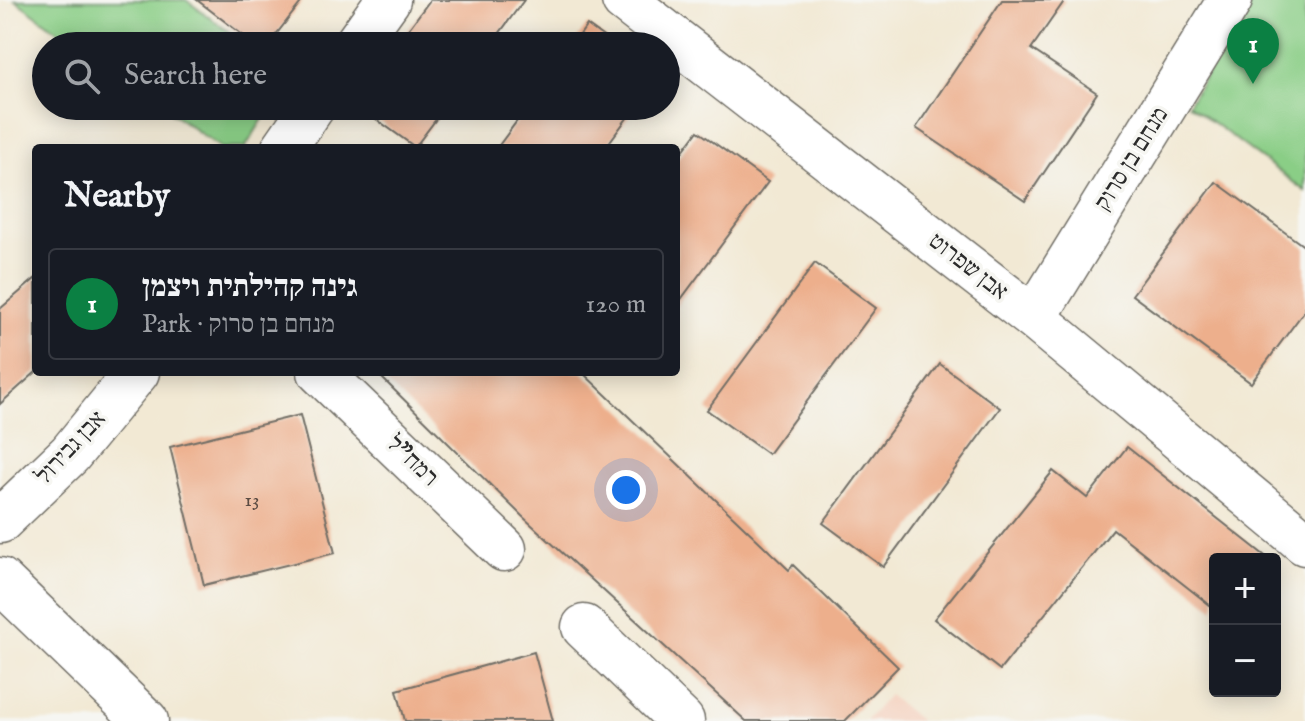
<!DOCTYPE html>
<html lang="en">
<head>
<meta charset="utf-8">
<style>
  :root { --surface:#171b24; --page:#20242c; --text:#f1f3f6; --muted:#9ea1a6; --line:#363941; --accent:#0b8043 }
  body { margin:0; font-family:"IM FELL English","Frank Ruhl Libre",serif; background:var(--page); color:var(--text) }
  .controls { position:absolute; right:24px; bottom:24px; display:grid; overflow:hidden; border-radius:8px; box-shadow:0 4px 20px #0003 }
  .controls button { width:72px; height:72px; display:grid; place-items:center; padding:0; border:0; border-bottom:2px solid var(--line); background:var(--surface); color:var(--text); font:40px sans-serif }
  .you { position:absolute; left:626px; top:490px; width:28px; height:28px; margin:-20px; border:6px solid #fff; border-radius:50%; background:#1a73e8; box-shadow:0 0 0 12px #1a73e833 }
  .badge { display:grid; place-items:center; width:52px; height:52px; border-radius:50%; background:var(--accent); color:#fff; font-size:26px; font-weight:700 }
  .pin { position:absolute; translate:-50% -66px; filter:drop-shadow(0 2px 4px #0008) }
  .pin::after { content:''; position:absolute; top:42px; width:28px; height:24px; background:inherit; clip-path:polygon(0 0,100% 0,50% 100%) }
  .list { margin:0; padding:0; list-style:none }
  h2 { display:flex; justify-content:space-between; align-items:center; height:104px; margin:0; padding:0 32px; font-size:34px }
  h2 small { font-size:26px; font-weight:400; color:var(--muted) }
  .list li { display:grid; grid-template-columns:52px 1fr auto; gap:24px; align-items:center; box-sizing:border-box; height:112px; margin:0 16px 16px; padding:0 16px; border:2px solid var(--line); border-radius:8px }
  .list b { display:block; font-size:30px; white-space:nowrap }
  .list p { margin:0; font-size:26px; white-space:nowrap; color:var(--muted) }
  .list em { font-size:26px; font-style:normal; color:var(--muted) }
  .icon { flex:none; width:44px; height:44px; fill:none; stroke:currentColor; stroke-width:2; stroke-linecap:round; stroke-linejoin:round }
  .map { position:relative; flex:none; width:1305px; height:721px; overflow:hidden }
  .search { position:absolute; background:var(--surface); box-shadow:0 4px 20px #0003; left:32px; top:32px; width:648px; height:88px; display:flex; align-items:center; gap:20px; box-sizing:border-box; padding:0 28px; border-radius:44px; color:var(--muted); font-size:30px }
  .panel { position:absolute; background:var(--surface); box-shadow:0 4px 20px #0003; left:32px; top:144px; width:648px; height:232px; border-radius:8px }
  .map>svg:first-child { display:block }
  .built { fill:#f5d3c1 }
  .green { fill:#8ace86; stroke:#5a7c58; stroke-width:2 }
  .building { fill:#edaf8c }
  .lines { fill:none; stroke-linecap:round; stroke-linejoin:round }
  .minor-casing { stroke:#716e66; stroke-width:47 }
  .minor { stroke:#fff; stroke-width:44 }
  .labels { text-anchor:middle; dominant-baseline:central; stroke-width:7; stroke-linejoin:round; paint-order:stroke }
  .number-label { font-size:20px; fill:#5c4c43 }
  .street-label { font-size:24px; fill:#2b2b2b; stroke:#f6f6f2 }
</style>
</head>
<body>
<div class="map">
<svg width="1305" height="721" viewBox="0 0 1305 721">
  <rect width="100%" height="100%" fill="#f6f6f2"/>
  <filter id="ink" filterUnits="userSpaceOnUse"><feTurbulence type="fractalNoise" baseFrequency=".0125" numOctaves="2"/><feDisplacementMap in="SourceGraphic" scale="16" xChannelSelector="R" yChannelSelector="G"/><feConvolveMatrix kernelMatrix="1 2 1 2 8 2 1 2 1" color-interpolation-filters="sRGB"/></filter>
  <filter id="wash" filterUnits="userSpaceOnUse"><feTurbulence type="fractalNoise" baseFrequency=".006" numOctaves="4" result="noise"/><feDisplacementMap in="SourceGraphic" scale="32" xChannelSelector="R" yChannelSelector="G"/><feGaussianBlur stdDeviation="1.8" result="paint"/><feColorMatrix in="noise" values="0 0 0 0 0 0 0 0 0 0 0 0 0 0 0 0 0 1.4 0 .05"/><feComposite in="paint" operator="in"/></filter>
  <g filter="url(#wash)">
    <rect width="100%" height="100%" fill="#f2e9d4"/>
    <path class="built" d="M 889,695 L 920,721 L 866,721 Z"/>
    <g class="green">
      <path d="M 15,0 L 186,0 L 248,46 L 79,46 Z"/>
      <path d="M 1253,0 L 1305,0 L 1305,191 L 1188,104 Z"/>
      <path d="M 162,106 L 271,106 L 245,148 L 221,148 Z"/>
    </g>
    <g id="blocks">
      <g class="building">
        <path d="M 197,0 L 303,0 L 267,46 L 257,46 Z"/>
        <path d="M 430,0 L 524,0 L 490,46 L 396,46 Z"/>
        <path d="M 1002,0 L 1065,0 L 1031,49 L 1097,93 L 1025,201 L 916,128 Z"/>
        <path d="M 587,25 L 616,46 L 572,46 Z"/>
        <path d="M 358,106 L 446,106 L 415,147 Z"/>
        <path d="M 528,106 L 636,106 L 605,148 L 497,148 Z"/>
        <path d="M 698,131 L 768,182 L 676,306 L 676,160 Z"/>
        <path d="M 1216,182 L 1305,247 L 1305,310 L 1251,383 L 1132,295 Z"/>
        <path d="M 815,263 L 876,308 L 768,454 L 707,410 Z"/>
        <path d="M 36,278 L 36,372 L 0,404 L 0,309 Z"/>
        <path d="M 940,364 L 1000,408 L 883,567 L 823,523 Z"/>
        <path d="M 376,372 L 582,372 L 789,570 L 793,565 L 898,667 L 845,721 L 746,721 L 522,516 Z"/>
        <path d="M 300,415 L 335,553 L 204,585 L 170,447 Z"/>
        <path d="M 1127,447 L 1269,559 L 1215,559 L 1215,609 L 1113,529 L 1000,670 L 934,619 L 1053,471 L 1087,498 Z"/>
        <path d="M 534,652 L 553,721 L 405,721 L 397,690 Z"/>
      </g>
    </g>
  </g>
  <g filter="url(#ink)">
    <use href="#blocks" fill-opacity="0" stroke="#716e66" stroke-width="2"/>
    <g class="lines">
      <g class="minor-casing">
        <g id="minor">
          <path d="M 624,0 L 1034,318 L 1305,543"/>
          <path d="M 355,46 L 388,0"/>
          <path d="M 284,148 L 313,106"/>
          <path d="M 1034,318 L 1230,0"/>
          <path d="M 320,372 L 504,549"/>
          <path d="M 0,521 L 70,454 L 137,372"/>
          <path d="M 0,580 L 146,721"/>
          <path d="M 584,627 L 682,721"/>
        </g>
      </g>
      <use href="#minor" class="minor"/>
    </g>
  </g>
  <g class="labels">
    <g class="number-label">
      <text x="252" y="500">13</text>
    </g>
    <g class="street-label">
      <text transform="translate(1132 159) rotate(-58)">מנחם בן סרוק</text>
      <text transform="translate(968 267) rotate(38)">אבן שפרוט</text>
      <text transform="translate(71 448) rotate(-47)">אבן גבירול</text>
      <text transform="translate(412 461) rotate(44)">רמח"ל</text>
    </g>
  </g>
</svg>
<div class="controls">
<button>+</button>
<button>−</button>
</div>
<div class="you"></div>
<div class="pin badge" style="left:1253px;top:84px">1</div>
<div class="search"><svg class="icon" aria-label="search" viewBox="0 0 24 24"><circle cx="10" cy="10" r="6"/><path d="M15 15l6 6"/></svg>Search here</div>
<section class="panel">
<h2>Nearby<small></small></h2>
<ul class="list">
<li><span class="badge">1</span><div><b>גינה קהילתית ויצמן</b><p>Park · מנחם בן סרוק</p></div><em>120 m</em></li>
</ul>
</section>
</div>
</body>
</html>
